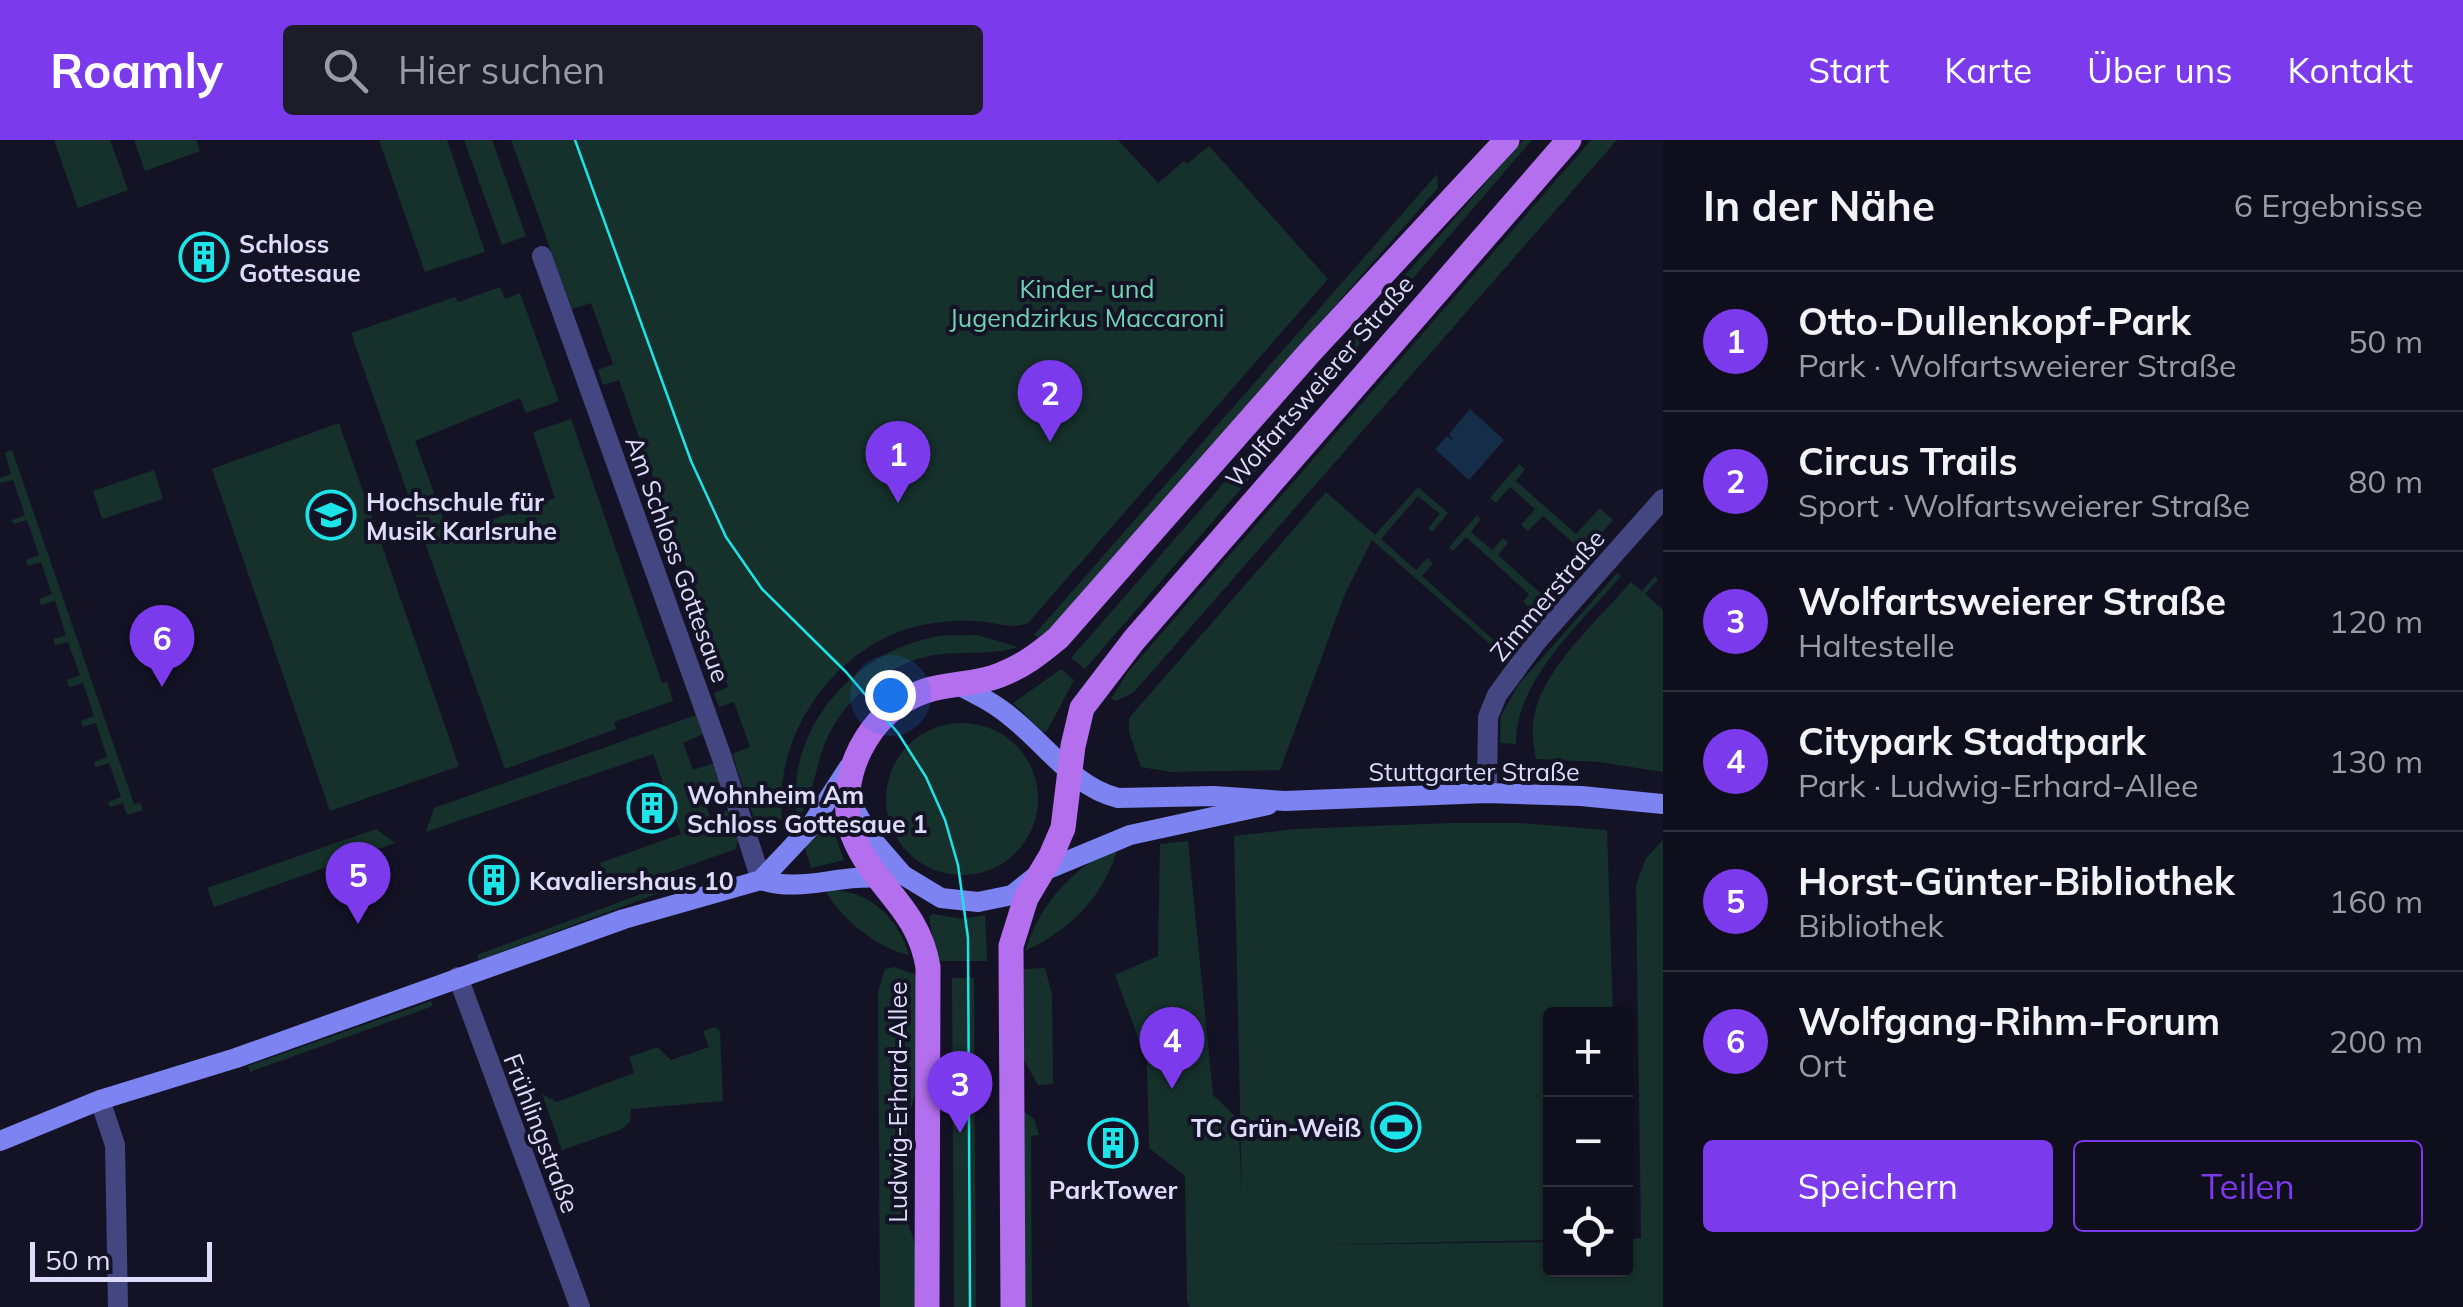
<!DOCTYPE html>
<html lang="de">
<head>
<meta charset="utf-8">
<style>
  :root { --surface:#0f0e1c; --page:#1d1c29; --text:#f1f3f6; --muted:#9b9ca3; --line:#2f2e3b; --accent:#7c3aed }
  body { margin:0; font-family:Mulish,sans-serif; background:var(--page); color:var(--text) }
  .controls { position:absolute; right:30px; bottom:30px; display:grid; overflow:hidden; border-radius:10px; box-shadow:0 2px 8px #0004 }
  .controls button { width:90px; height:90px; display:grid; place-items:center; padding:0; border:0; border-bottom:2px solid var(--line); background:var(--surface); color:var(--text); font:50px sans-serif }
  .scale { position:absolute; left:30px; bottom:25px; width:182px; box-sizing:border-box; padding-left:10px; border:5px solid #dddcfb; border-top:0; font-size:28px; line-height:35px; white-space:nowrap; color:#dddcfb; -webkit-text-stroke:8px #141326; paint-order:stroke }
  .you { position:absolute; left:890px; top:555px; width:35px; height:35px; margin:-25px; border:8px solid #fff; border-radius:50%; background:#1a73e8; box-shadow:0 0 0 15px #1a73e833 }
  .badge { display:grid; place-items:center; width:65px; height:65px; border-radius:50%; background:var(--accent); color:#fff; font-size:32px; font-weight:700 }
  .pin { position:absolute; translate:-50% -82px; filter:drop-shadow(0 2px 5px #0008) }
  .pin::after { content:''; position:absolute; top:52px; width:35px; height:30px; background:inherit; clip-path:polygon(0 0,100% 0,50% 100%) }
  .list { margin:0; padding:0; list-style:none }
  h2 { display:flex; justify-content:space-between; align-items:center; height:130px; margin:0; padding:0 40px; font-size:42px }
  h2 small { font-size:32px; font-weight:400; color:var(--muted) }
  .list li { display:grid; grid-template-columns:65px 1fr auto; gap:30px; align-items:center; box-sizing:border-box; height:140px; padding:0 40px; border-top:2px solid var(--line) }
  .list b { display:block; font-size:38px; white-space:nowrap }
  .list p { margin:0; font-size:32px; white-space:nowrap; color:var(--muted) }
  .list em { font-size:32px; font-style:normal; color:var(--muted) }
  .actions { display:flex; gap:20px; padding:30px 40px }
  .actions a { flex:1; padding:22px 0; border:2px solid var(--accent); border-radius:10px; text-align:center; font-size:35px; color:var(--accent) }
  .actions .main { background:var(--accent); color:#fff }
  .icon { flex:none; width:55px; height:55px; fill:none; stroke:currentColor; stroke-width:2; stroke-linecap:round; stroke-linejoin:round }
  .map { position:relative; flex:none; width:1663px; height:1167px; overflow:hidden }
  header { display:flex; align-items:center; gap:60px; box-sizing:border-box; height:140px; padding:0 50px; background:var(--accent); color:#fff }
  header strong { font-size:48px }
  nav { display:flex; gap:55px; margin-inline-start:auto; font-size:35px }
  .search { width:700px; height:90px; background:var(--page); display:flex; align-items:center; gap:25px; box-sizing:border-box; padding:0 35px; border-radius:10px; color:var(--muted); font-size:38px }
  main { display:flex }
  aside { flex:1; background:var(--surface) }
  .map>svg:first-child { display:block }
  .green { fill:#16302c }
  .water { fill:#152d48 }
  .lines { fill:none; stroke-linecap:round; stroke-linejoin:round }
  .street { stroke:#434680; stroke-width:20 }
  .secondary { stroke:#7d84f1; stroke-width:20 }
  .primary { stroke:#b46fef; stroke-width:25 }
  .tram { stroke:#1de4e6; stroke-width:2.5 }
  .labels { text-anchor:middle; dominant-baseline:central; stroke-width:8; stroke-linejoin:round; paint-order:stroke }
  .poi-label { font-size:25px; font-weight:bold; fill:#dddcfb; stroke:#141326; text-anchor:start }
  .park-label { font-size:25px; fill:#6fd4b2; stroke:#141326 }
  .street-label { font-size:25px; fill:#dddcfb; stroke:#141326 }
</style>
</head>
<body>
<header>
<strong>Roamly</strong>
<div class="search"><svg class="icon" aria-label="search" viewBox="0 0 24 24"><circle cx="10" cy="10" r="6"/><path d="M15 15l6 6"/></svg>Hier suchen</div>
<nav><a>Start</a><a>Karte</a><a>Über uns</a><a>Kontakt</a></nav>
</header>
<main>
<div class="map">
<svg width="1663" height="1167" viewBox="0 0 1663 1167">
  <rect width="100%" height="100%" fill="#141326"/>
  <g class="green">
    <path d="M 54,0 L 110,0 L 128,50 L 78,68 Z"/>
    <path d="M 134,0 L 196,0 L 200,11 L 145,31 Z"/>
    <path d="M 379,0 L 447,0 L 485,112 L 425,132 Z"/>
    <path d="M 464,0 L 492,0 L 526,96 L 502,105 Z"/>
    <path d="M 511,0 L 1118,0 L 1158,43 L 1184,21 L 1187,24 L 1209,6 L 1328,139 L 1028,483 C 1010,490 993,481 974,481 C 961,480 948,481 935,483 C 845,493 772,589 782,679 L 776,685 L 762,688 L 755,681 L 732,614 L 750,607 L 734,562 L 719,567 L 714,553 L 728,547 L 710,495 L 695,500 L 686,474 L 701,468 L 680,410 L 664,415 L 659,401 L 674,395 L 649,326 L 634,330 L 628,315 L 643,309 L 619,240 L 603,245 L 598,230 L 613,224 L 591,163 L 572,169 Z"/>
    <path d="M 1523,0 L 1532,0 L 1377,180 L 1324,253 L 1085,529 L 1071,518 Z"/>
    <path d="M 1591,0 L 1617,0 L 1134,552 L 1116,561 L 1111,559 L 1127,533 Z"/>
    <path d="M 1437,34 L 1438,48 L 1059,481 L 1039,497 L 1034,495 Z"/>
    <path d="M 500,147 L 505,159 L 520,153 L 559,261 L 526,273 L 520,258 L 415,301 L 449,394 L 555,358 L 533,292 L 571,279 L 662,543 L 667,542 L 673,561 L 614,582 L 616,589 L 505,629 L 351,193 L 455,157 L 458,162 Z"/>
    <path d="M 339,283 L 459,626 L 330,671 L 212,329 Z"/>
    <path d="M 12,310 L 134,664 L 140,663 L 143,670 L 127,675 L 123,663 L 110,667 L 108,662 L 121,657 L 109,623 L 96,627 L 94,622 L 107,617 L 96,583 L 83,587 L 81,581 L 94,576 L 83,543 L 69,547 L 67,540 L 80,535 L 68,502 L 55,505 L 53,499 L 66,495 L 55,461 L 41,465 L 39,459 L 52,454 L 41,422 L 28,426 L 26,420 L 39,415 L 27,380 L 14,384 L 12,380 L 25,375 L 13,340 L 0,343 L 0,338 L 11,334 L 5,313 Z"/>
    <path d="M 1519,324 L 1525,329 L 1516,341 L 1576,394 L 1600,368 L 1613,380 L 1533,471 L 1523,462 L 1529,454 L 1466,397 L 1453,411 L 1449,407 L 1477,375 L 1481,379 L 1471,392 L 1492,410 L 1503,398 L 1508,403 L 1498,415 L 1540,453 L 1567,427 L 1566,425 L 1579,408 L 1543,376 L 1528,391 L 1521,385 L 1535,369 L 1510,347 L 1496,363 L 1490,358 Z"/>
    <path d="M 154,330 L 163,359 L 102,379 L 93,351 Z"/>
    <path d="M 1418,347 L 1448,373 L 1432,392 L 1428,388 L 1440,374 L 1418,356 L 1381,399 L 1416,430 L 1427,418 L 1433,423 L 1422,436 L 1497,503 L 1506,494 L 1509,497 L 1498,511 L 1372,400 L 1345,454 L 1280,630 L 1171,632 L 1141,627 L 1129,592 L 1129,578 L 1326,352 L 1375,395 Z"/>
    <path d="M 1617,433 L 1621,436 C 1582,482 1515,540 1516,604 L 1500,603 L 1501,576 L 1518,545 Z"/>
    <path d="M 1655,436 L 1658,439 L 1645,454 L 1663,470 L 1663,632 L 1599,622 L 1536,619 C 1533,603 1531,589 1535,572 C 1545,527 1601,477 1631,442 L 1642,451 Z"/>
    <path d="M 977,495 L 1018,507 C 987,517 956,509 925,517 C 877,529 836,567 821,614 C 814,638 811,659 798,680 C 782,595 850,515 930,498 C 946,494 961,496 977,495 Z"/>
    <path d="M 1061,529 L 1074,540 L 1047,591 L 1043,592 L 1013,563 Z"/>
    <path d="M 696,575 L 703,594 L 683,603 L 693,630 L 714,623 L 721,642 L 700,650 L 710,677 L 731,669 L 738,697 L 736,709 L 611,753 L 600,723 L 681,694 L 653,614 L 426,692 L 434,668 Z"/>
    <circle cx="962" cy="659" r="76"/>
    <path d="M 828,676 L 844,720 L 811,728 L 805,708 Z"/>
    <path d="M 1452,683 L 1520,683 L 1607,690 L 1613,874 L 1550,874 L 1550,1100 L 1305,1105 L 1550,1102 L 1550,1130 L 1626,1130 L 1626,1100 L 1641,1098 L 1636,745 L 1646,718 L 1663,700 L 1663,1167 L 1190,1167 L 1187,1161 L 1185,1036 L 1149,1008 L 1147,922 L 1115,835 L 1158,816 L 1160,704 L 1188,701 L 1213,955 L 1238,979 L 1242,1054 L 1234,696 L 1296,689 Z"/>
    <path d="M 376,689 L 395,703 L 214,767 L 207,748 Z"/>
    <path d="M 1119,704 C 1105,755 1073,788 1025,811 C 1042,759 1073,730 1119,704 Z"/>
    <path d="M 657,748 L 659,753 L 479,820 L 477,815 Z"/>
    <path d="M 825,750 C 867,748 898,776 909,815 C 878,809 840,778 825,750 Z"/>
    <path d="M 933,774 L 963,779 L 985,775 L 987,821 L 937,821 L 929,777 Z"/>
    <path d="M 894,827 L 915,834 L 917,849 L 916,948 L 904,1000 L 898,1000 L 894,1058 L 900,1059 L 918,1113 L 918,1167 L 880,1167 L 878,852 L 885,829 Z"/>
    <path d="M 1045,828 L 1052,855 L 1053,944 L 1038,945 L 1022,916 L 1023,829 Z"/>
    <path d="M 952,838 L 974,838 L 976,1167 L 954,1167 Z"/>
    <path d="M 431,861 L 433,866 L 250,932 L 248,926 Z"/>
    <path d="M 715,887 L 720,891 L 723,961 L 631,969 L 630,982 L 620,990 L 562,1010 L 542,954 L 557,962 L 634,933 L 629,917 L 657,907 L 671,920 L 709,907 L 703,891 Z"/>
    <path d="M 1023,971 L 1034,979 L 1039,995 L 1031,996 L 1032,1167 L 1025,1167 Z"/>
  </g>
  <path class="water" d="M 1470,269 L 1504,300 L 1469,340 L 1435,309 L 1447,296 L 1453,300 L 1449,294 Z"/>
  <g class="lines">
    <g class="street">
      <path d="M 542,116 L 722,618 L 761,740"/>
      <path d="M 1487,653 L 1488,577 L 1497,555 L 1537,501 L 1663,359"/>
      <path d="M 458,837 L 580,1167"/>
      <path d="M 100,960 L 115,1005 L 118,1167"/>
    </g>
    <g class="secondary">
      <path d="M 958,545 C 976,554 996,564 1012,578 C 1046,605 1075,648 1118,658 L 1214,656 L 1285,661 L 1487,653 L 1581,656 L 1663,664"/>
      <path d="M 851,663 L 871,698 L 903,735 L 941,758 L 978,762 L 1012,755 L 1041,732 L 1130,695 L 1268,665"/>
      <path d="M 761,740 C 801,753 839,734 880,738"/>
      <path d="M 0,1001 L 100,960 L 236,918 L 624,779 L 761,740 L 808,690 L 849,627"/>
    </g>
    <g class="primary">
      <path d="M 927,1167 L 928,827 C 918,766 873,747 853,695 C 833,639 869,569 925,551 C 949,543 976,545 1000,535 C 1022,527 1040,513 1058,498 L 1310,212 L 1507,0"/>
      <path d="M 1013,1167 L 1011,806 L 1026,758 L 1051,716 L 1063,688 L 1073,606 L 1082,568 L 1134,500 L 1569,0"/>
    </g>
    <path class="tram" d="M 575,0 L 691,321 L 726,397 L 762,449 L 846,532 L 898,593 L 926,637 L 945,680 L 958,725 L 968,798 L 970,1167"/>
  </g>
  <defs>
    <g id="building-ring" transform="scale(2.5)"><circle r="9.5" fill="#141326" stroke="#1de4e6" stroke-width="1.5"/><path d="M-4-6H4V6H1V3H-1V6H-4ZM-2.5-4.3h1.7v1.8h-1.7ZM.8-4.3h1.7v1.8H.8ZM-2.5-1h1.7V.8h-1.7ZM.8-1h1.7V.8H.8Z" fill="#1de4e6"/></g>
    <g id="university-ring" transform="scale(2.5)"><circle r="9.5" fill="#141326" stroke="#1de4e6" stroke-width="1.5"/><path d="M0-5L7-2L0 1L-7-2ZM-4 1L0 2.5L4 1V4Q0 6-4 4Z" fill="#1de4e6"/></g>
    <g id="stadium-ring" transform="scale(2.5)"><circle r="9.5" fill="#141326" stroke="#1de4e6" stroke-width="1.5"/><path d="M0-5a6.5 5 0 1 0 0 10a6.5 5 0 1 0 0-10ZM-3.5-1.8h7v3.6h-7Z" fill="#1de4e6"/></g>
  </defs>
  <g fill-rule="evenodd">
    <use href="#building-ring" x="204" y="117"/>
    <use href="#university-ring" x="331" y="375"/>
    <use href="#building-ring" x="652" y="668"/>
    <use href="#building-ring" x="494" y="740"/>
    <use href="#stadium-ring" x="1396" y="987"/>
    <use href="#building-ring" x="1113" y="1003"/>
  </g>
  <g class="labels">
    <g class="poi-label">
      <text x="239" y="103">Schloss<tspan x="239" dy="29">Gottesaue</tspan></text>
      <text x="366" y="361">Hochschule für<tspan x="366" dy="29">Musik Karlsruhe</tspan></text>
      <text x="687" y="654">Wohnheim Am<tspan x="687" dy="29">Schloss Gottesaue 1</tspan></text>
      <text x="529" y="740">Kavaliershaus 10</text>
      <text x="1361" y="987" text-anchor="end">TC Grün-Weiß</text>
      <text x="1113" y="1049" text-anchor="middle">ParkTower</text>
    </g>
    <g class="park-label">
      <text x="1087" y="148">Kinder- und<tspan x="1087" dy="29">Jugendzirkus Maccaroni</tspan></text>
    </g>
    <g class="street-label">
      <text transform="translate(1319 241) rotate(-49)">Wolfartsweierer Straße</text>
      <text transform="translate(678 419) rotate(70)">Am Schloss Gottesaue</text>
      <text transform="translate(1547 455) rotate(-50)">Zimmerstraße</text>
      <text x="1474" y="631">Stuttgarter Straße</text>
      <text transform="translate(897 962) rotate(-90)">Ludwig-Erhard-Allee</text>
      <text transform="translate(542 993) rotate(69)">Frühlingstraße</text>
    </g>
  </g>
</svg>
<div class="controls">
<button>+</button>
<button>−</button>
<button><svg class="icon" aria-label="locate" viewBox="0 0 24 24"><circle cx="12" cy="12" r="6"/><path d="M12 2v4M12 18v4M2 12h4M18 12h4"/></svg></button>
</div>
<div class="scale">50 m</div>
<div class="you"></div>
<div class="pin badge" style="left:898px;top:363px">1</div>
<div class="pin badge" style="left:1050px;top:302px">2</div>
<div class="pin badge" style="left:960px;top:993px">3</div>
<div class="pin badge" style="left:1172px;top:949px">4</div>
<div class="pin badge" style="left:358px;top:784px">5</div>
<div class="pin badge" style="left:162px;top:547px">6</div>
</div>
<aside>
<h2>In der Nähe<small>6 Ergebnisse</small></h2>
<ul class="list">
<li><span class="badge">1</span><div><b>Otto-Dullenkopf-Park</b><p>Park · Wolfartsweierer Straße</p></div><em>50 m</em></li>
<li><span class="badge">2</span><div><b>Circus Trails</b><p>Sport · Wolfartsweierer Straße</p></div><em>80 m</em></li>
<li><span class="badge">3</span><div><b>Wolfartsweierer Straße</b><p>Haltestelle</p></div><em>120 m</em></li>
<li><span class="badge">4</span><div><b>Citypark Stadtpark</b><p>Park · Ludwig-Erhard-Allee</p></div><em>130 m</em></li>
<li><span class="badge">5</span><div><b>Horst-Günter-Bibliothek</b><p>Bibliothek</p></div><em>160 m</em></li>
<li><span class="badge">6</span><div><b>Wolfgang-Rihm-Forum</b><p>Ort</p></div><em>200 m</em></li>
</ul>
<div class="actions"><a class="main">Speichern</a><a>Teilen</a></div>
</aside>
</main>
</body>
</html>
